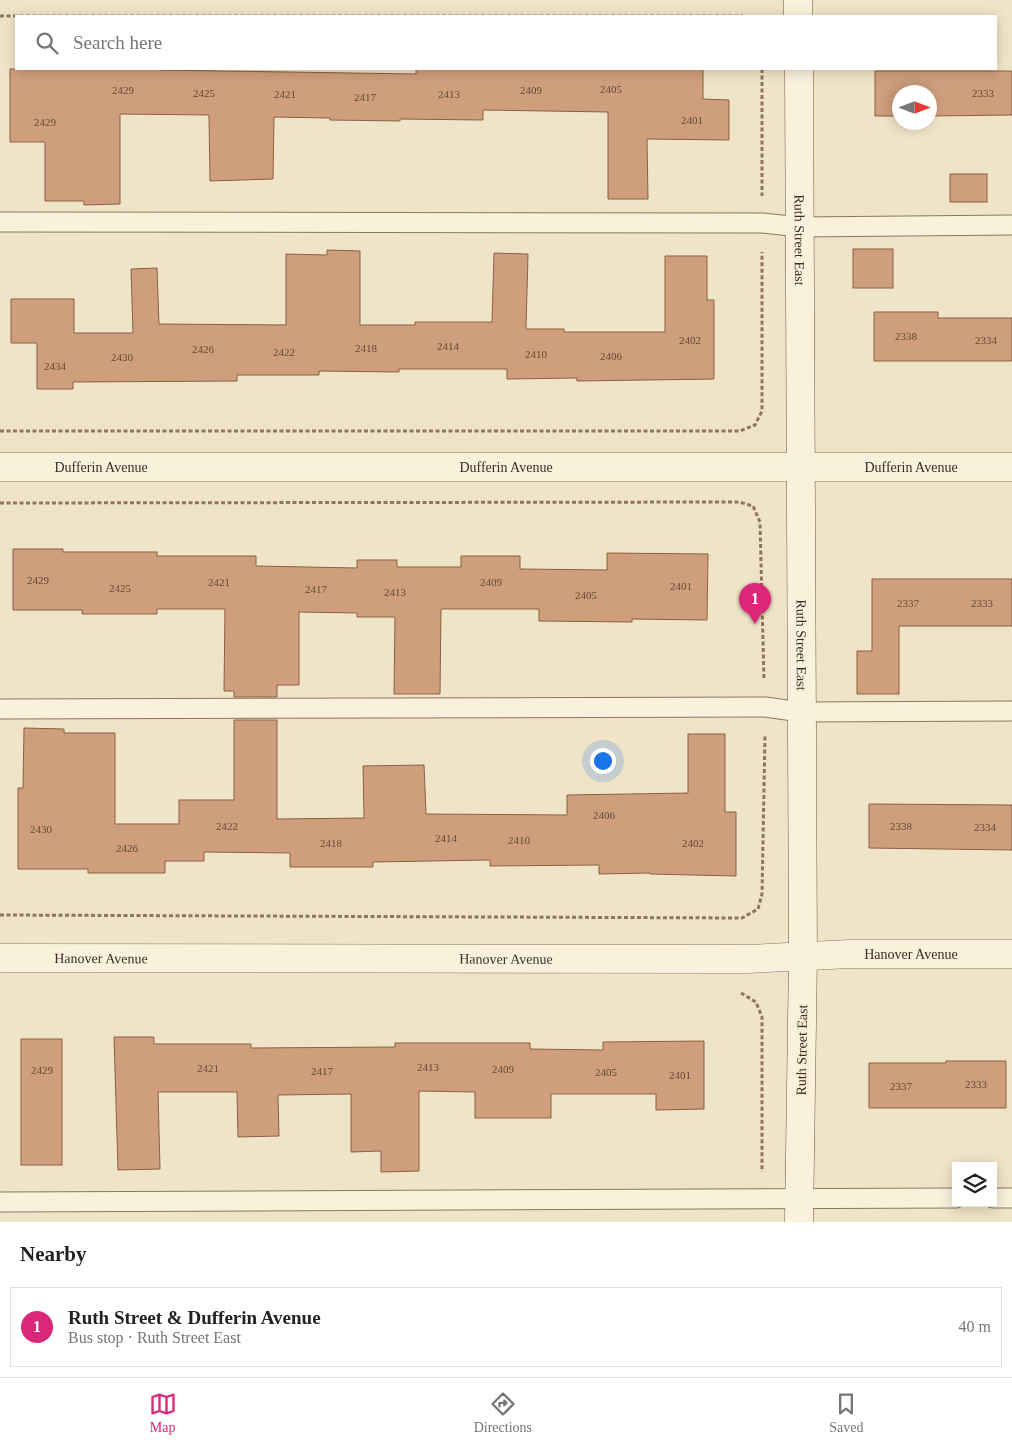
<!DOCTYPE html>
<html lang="en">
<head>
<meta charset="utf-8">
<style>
  :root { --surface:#fff; --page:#f6f6f6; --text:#222; --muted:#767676; --line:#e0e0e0; --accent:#db2777 }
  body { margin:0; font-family:"Times New Roman",serif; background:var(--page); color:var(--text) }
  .controls { position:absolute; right:15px; bottom:15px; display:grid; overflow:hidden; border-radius:0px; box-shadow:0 2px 12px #0003 }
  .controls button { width:45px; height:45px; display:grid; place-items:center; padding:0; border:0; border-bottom:1px solid var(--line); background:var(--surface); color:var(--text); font:25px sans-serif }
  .compass { position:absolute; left:892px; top:85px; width:45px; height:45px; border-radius:50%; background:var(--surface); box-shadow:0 2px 12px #0003; rotate:90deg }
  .you { position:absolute; left:602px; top:760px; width:18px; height:18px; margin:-12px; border:4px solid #fff; border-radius:50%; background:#1a73e8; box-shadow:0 0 0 8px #1a73e833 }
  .badge { display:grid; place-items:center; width:32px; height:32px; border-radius:50%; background:var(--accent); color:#fff; font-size:16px; font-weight:700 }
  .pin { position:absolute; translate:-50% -41px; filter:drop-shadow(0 1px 2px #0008) }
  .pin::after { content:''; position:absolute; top:26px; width:18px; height:15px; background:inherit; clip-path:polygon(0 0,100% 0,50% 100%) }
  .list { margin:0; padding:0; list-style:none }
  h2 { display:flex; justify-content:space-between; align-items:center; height:65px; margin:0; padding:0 20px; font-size:21px }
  h2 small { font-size:16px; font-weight:400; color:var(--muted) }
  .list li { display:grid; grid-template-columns:32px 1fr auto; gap:15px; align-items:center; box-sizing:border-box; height:80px; margin:0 10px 10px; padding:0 10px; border:1px solid var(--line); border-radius:0px }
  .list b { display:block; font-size:19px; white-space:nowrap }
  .list p { margin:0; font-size:16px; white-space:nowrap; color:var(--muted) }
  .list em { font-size:16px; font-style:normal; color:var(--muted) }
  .icon { flex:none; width:28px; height:28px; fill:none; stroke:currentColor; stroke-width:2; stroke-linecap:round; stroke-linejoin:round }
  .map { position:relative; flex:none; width:1012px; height:1222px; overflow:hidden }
  .search { position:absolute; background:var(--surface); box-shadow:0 2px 12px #0003; left:15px; right:15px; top:15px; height:55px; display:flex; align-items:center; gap:12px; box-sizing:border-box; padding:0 18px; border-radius:0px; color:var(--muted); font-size:19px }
  .sheet { height:155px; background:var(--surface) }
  nav { display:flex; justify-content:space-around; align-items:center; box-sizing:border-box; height:70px; border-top:1px solid var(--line); background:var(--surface); font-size:14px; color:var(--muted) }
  nav a { display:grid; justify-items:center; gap:2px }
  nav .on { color:var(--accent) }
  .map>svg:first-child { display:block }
  .building { fill:#cf9f7d; stroke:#8d5f41 }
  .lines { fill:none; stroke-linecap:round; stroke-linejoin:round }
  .lane-casing { stroke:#8d765c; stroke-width:21 }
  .street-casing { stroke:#8d765c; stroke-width:29 }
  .secondary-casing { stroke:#6f573f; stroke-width:29 }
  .path { stroke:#8d765c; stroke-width:3; stroke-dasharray:4 2.5; stroke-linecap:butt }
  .lane { stroke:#faf1dc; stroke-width:19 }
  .street { stroke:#faf1dc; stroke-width:28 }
  .secondary { stroke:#faf1dc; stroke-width:28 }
  .labels { text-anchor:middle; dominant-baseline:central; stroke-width:4; stroke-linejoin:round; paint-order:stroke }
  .number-label { font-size:11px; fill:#624a37 }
  .street-label { font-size:14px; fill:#3d2e20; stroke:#f7eed8 }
</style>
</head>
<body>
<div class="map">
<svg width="1012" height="1222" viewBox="0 0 1012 1222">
  <rect width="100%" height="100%" fill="#f0e4c8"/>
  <g class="building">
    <path d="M 10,69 L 159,69 L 159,70 L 416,74 L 416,69 L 703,69 L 703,99 L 729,100 L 729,140 L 647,139 L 648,199 L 608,199 L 608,112 L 483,110 L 483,120 L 400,119 L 400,121 L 330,120 L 330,118 L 274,117 L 273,179 L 210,181 L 209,115 L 120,114 L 120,204 L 84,205 L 84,201 L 45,201 L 45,142 L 10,142 Z"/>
    <path d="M 875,71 L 1012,71 L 1012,115 L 930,116 L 930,92 L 900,92 L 900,116 L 875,116 Z"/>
    <rect x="950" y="174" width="37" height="28"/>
    <rect x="853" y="249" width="40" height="39"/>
    <path d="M 327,250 L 360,251 L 360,325 L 415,325 L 415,322 L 492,322 L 494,253 L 528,254 L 526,329 L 564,329 L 564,332 L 665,332 L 665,256 L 707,256 L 707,300 L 714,300 L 714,379 L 577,381 L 577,378 L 507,379 L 507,369 L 399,369 L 399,372 L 319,371 L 319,375 L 237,375 L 237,381 L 73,382 L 73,389 L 37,389 L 37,343 L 11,343 L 11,299 L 74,299 L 74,333 L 133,333 L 131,269 L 157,268 L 159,324 L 286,325 L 286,254 L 327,255 Z"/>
    <path d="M 874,312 L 938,312 L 938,318 L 1012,318 L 1012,361 L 874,361 Z"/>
    <path d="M 13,549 L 63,549 L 63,552 L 157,552 L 157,556 L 256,556 L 256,566 L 357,568 L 357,560 L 397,560 L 397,567 L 461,567 L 461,556 L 520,556 L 520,569 L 607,570 L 607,553 L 708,554 L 707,620 L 632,619 L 632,622 L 539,621 L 539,609 L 441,609 L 440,694 L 394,694 L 395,617 L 357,617 L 357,613 L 299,612 L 299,685 L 277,685 L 277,697 L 234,697 L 234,691 L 224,691 L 225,609 L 157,609 L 157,614 L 82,614 L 82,610 L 13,610 Z"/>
    <path d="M 872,579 L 1012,579 L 1012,626 L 899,626 L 899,694 L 857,694 L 857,651 L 872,651 Z"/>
    <path d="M 234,720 L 277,720 L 277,819 L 364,818 L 363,766 L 424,765 L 426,814 L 567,815 L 567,795 L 688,793 L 688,734 L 725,734 L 725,812 L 736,812 L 736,876 L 650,874 L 650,873 L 599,874 L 599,865 L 490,866 L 490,860 L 373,862 L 373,867 L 290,867 L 290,853 L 204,852 L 204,861 L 165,861 L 165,873 L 88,873 L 88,869 L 18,869 L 18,788 L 23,788 L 24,728 L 64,729 L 64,733 L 115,733 L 115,824 L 179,824 L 179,800 L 234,800 Z"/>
    <path d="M 869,804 L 1012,805 L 1012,850 L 869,848 Z"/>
    <path d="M 114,1037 L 154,1037 L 154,1044 L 251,1044 L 251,1048 L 395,1047 L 395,1043 L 530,1043 L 530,1049 L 603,1050 L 603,1042 L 704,1041 L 704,1109 L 656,1110 L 656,1094 L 551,1094 L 551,1118 L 475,1118 L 475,1092 L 419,1091 L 419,1171 L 381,1172 L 381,1151 L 351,1152 L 351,1094 L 278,1095 L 279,1136 L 238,1137 L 237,1092 L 158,1092 L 160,1169 L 118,1170 Z"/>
    <rect x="21" y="1039" width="41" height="126"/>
    <path d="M 946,1061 L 1006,1061 L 1006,1108 L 869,1108 L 869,1063 L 946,1063 Z"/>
  </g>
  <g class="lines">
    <g class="lane-casing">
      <g id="lane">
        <path d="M 0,222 L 762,223 L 800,227 L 1012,225"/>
        <path d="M 0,709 L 765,707 L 801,712 L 1012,711"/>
        <path d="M 993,1198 L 1012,1198"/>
        <path d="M 0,1202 L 956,1198"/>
      </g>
    </g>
    <g class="street-casing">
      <g id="street">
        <path id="s1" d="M 0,467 L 1012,467"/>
        <path id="s2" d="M 0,958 L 747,959 L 850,954 L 1012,954"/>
      </g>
    </g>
    <g class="secondary-casing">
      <g id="secondary">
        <path d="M 798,0 L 798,16"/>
        <path id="s3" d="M 799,69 L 803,956 L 799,1222"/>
      </g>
    </g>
    <g class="path">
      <path d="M 0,16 L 743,16"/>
      <path d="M 762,69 L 762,196"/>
      <path d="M 0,431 L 740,431 L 755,425 L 762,411 L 762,252"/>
      <path d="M 0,503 L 739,502 L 753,506 L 760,522 L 764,680"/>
      <path d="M 0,915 L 742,918 L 758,909 L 762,894 L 765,734"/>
      <path d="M 741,993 L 756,1002 L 762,1017 L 762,1172"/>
    </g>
    <use href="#lane" class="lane"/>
    <use href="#street" class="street"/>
    <use href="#secondary" class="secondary"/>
  </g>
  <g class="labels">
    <g class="number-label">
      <text x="611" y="89">2405</text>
      <text x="123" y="90">2429</text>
      <text x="531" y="90">2409</text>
      <text x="204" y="93">2425</text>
      <text x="983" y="93">2333</text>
      <text x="285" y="94">2421</text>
      <text x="449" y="94">2413</text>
      <text x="365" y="97">2417</text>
      <text x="692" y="120">2401</text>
      <text x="45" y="122">2429</text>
      <text x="906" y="336">2338</text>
      <text x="690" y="340">2402</text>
      <text x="986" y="340">2334</text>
      <text x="448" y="346">2414</text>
      <text x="366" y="348">2418</text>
      <text x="203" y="349">2426</text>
      <text x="284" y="352">2422</text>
      <text x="536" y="354">2410</text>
      <text x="611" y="356">2406</text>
      <text x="122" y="357">2430</text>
      <text x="55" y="366">2434</text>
      <text x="38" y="580">2429</text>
      <text x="219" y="582">2421</text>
      <text x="491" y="582">2409</text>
      <text x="681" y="586">2401</text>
      <text x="120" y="588">2425</text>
      <text x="316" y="589">2417</text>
      <text x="395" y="592">2413</text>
      <text x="586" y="595">2405</text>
      <text x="908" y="603">2337</text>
      <text x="982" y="603">2333</text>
      <text x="604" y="815">2406</text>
      <text x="227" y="826">2422</text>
      <text x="901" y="826">2338</text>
      <text x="985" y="827">2334</text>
      <text x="41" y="829">2430</text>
      <text x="446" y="838">2414</text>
      <text x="519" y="840">2410</text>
      <text x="331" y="843">2418</text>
      <text x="693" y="843">2402</text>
      <text x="127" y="848">2426</text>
      <text x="428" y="1067">2413</text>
      <text x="208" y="1068">2421</text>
      <text x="503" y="1069">2409</text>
      <text x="42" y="1070">2429</text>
      <text x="322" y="1071">2417</text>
      <text x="606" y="1072">2405</text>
      <text x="680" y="1075">2401</text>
      <text x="976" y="1084">2333</text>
      <text x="901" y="1086">2337</text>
    </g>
    <g class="street-label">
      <text stroke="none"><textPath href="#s3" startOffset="171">Ruth Street East</textPath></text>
      <text stroke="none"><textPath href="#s1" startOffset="101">Dufferin Avenue</textPath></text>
      <text stroke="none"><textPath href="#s1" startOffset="506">Dufferin Avenue</textPath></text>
      <text stroke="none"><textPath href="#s1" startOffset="911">Dufferin Avenue</textPath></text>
      <text stroke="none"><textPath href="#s3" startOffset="576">Ruth Street East</textPath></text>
      <text stroke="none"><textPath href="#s2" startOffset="911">Hanover Avenue</textPath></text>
      <text stroke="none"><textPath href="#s2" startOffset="101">Hanover Avenue</textPath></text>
      <text stroke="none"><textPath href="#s2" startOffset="506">Hanover Avenue</textPath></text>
      <text transform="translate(802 1050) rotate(-89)">Ruth Street East</text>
    </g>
  </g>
</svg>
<div class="controls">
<button><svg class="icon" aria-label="layers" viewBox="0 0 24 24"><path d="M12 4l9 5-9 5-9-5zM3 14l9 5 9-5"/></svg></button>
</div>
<svg class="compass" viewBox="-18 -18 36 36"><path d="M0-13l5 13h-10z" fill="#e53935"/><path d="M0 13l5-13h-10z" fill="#767676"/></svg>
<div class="you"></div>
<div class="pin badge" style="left:755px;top:624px">1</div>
<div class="search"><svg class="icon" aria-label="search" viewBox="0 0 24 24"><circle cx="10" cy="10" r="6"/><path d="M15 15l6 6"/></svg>Search here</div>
</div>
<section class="sheet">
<h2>Nearby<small></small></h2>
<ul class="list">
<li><span class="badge">1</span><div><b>Ruth Street &amp; Dufferin Avenue</b><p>Bus stop · Ruth Street East</p></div><em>40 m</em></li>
</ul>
</section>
<nav>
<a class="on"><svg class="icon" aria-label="map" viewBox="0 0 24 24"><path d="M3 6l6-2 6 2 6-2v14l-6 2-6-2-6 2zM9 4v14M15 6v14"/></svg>Map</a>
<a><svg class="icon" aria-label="directions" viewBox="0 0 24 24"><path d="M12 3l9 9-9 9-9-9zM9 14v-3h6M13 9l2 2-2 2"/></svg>Directions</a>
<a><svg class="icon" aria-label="saved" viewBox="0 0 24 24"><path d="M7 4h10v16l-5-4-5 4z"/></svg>Saved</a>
</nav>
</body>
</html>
